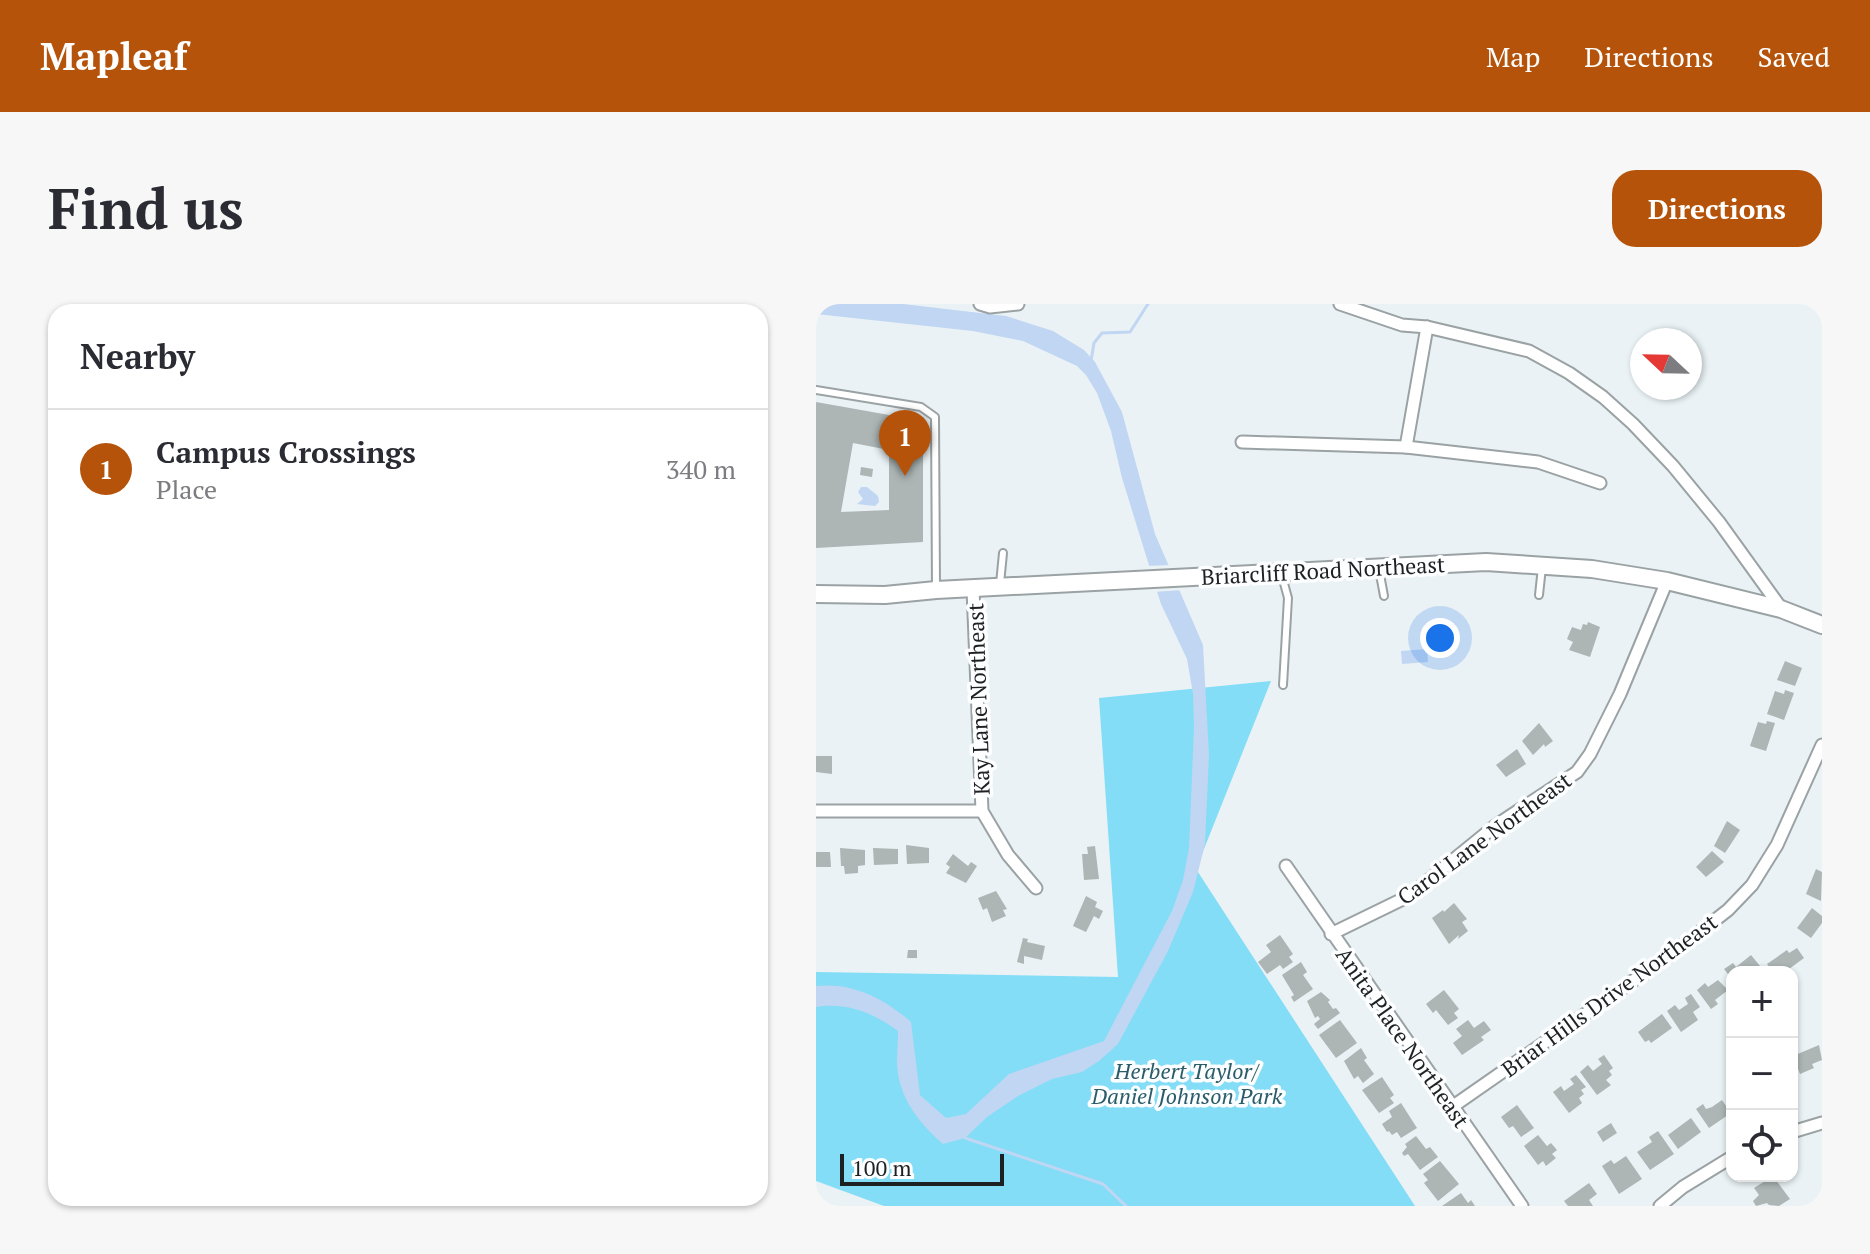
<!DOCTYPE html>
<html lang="en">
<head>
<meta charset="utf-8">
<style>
  :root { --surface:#fff; --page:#f7f7f7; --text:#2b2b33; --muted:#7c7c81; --line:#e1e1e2; --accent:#b45309 }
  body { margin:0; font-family:"PT Serif",serif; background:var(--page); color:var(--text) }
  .controls { position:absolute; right:24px; bottom:24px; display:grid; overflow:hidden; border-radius:16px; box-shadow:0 2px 6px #0004 }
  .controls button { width:72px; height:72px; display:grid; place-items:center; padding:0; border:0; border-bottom:2px solid var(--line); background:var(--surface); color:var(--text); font:40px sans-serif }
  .compass { position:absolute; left:814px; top:24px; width:72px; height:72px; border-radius:50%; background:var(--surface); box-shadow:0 2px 6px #0004; rotate:292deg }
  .scale { position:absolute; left:24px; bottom:20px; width:164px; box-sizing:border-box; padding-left:8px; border:4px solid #1e2122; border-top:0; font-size:22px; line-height:28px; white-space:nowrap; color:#1e2122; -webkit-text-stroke:6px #fdfeff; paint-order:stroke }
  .you { position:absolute; left:624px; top:334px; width:28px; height:28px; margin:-20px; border:6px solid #fff; border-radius:50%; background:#1a73e8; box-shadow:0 0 0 12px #1a73e833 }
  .badge { display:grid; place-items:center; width:52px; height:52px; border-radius:50%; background:var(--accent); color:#fff; font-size:26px; font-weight:700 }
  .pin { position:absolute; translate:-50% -66px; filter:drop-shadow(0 2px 4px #0008) }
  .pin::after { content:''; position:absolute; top:42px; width:28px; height:24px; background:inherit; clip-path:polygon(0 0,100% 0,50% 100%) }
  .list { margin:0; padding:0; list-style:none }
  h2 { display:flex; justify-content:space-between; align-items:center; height:104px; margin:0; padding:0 32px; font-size:34px }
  h2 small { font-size:26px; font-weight:400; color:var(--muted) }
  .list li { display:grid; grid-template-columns:52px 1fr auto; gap:24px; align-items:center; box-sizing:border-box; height:120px; padding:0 32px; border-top:2px solid var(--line) }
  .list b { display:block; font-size:30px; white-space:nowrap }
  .list p { margin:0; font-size:26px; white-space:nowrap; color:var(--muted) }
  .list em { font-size:26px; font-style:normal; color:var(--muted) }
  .icon { flex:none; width:44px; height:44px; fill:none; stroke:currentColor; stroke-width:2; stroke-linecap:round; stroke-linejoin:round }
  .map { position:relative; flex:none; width:1006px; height:902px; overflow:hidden; border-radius:24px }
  header { display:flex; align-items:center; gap:48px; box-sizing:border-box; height:112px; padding:0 40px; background:var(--accent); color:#fff }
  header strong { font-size:38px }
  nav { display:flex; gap:44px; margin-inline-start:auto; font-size:28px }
  .intro { display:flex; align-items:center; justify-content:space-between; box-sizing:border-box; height:192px; padding:0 48px }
  h1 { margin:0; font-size:56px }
  .button { padding:20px 36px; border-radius:24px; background:var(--accent); color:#fff; font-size:28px; font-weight:700 }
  main { display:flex; gap:48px; padding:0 48px }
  aside { flex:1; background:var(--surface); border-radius:24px; box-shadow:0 2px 6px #0004 }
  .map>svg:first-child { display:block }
  .green { fill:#83ddf6 }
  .water { fill:#c0d6f2 }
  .pier { fill:#eaf2f5 }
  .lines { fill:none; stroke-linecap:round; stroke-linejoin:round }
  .stream { stroke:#c0d6f2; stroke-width:3 }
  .building { fill:#adb5b5; fill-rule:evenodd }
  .lane-casing { stroke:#9ba2a4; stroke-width:10 }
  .street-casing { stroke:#9ba2a4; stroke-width:15 }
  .secondary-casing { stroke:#9ba2a4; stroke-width:20 }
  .lane { stroke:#fff; stroke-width:6 }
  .street { stroke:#fff; stroke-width:11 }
  .secondary { stroke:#fff; stroke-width:16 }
  .labels { text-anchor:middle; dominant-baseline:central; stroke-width:7; stroke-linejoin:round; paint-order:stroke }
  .street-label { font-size:22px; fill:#1e2122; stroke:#fdfeff }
  .park-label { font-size:22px; font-style:italic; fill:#2b5c6a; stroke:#fdfeff }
</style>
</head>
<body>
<header>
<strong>Mapleaf</strong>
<nav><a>Map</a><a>Directions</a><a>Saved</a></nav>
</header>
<div class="intro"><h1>Find us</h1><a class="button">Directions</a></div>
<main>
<aside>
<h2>Nearby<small></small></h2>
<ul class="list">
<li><span class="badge">1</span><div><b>Campus Crossings</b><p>Place</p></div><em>340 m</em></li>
</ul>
</aside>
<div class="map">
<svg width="1006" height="902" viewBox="0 0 1006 902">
  <rect width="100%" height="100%" fill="#eaf2f5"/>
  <path class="green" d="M 455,377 L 380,565 L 599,902 L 68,902 L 0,877 L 0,668 L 302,673 L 283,394 Z"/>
  <g class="water">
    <path d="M 0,0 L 87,0 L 190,12 L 237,27 L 268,46 L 279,58 L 306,108 L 339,230 L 387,341 L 393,451 L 389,540 L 377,588 L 352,647 L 302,740 L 283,757 L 266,768 L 236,775 L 202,792 L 171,813 L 149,834 L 127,840 C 103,819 82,793 81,759 C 81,749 82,738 82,727 C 58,709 30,698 0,703 L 0,682 C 36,678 68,694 95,718 L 104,791 L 130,814 L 150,810 L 193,770 L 288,737 L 356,607 L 367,576 L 373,544 L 378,424 L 377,390 L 371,355 L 345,300 L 306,174 L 295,127 L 281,89 L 270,71 L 261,62 L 207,37 L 157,27 L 0,10 Z"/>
    <path d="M 45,183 L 51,183 L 62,192 L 63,198 L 59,202 L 41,200 L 47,195 L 42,188 Z"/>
    <path d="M 611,345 L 612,358 L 586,360 L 585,347 Z"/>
  </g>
  <path class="pier" d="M 356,261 L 367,286 L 337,288 L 329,262 Z"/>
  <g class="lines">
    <g class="stream">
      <path d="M 275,57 L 278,39 L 286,29 L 314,28 L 332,0"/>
      <path d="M 149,834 L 287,880 L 310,902"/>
    </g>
  </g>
  <g class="building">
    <path d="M 0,98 L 107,117 L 107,238 L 0,244 ZM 37,139 L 73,146 L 73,206 L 25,208 Z"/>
    <path d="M 45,163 L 57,165 L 56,173 L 44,171 Z"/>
    <path d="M 772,318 L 784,323 L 774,353 L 753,346 L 757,338 L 751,335 L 756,323 L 765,326 L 767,320 L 771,321 Z"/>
    <path d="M 969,357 L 986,364 L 979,382 L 961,376 Z"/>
    <path d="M 969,386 L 978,389 L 968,416 L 951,410 L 959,387 L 968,390 Z"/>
    <path d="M 951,417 L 959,419 L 950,447 L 934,442 L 942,418 L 950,420 Z"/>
    <path d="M 723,419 L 737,437 L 729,443 L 728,440 L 717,451 L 706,437 Z"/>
    <path d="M 701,445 L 710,460 L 690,473 L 680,461 Z"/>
    <path d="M 0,452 L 16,452 L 16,470 L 0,468 Z"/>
    <path d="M 911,517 L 924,526 L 909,549 L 898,542 Z"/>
    <path d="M 90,541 L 113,544 L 113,559 L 91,560 Z"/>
    <path d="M 279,542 L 283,575 L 268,576 L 266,550 L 272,550 L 271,543 Z"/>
    <path d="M 24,544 L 49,546 L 49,561 L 42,562 L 42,569 L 29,570 L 28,562 L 25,562 Z"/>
    <path d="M 57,544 L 82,545 L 82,560 L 58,561 Z"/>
    <path d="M 896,547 L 908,558 L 890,573 L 880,563 Z"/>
    <path d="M 0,548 L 14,548 L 15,563 L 0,563 Z"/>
    <path d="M 137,550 L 152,562 L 155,558 L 161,562 L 150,579 L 130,569 L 134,563 L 130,560 Z"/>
    <path d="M 1000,565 L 1006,568 L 1005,597 L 990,590 Z"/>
    <path d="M 180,587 L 191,605 L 187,606 L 190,612 L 176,618 L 171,604 L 167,606 L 162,594 Z"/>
    <path d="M 270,592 L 281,598 L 279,603 L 287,607 L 283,615 L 278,612 L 270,628 L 257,622 Z"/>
    <path d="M 638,599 L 651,615 L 646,618 L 652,627 L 642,635 L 643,631 L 633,640 L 616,614 L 627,606 L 628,608 Z"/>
    <path d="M 996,604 L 1006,612 L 1006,619 L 995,634 L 981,624 Z"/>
    <path d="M 464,631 L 477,650 L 473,653 L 477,658 L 467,665 L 464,661 L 451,670 L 442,658 L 455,648 L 450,641 Z"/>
    <path d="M 207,634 L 212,635 L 211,638 L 229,642 L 226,656 L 208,652 L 208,660 L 201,658 Z"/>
    <path d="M 981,644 L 988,654 L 969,668 L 957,668 L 951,660 L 971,646 L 973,649 Z"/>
    <path d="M 92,646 L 101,646 L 101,654 L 91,654 Z"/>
    <path d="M 935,651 L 944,662 L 936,668 L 916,668 L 916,675 L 908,665 L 917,659 L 920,663 Z"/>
    <path d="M 485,658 L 491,668 L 487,671 L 497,685 L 478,698 L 475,693 L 478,691 L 466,671 Z"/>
    <path d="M 902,676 L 912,686 L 899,696 L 902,700 L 895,705 L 881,686 L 889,679 L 892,683 Z"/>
    <path d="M 628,686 L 643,705 L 638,709 L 642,714 L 632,721 L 620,706 L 617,709 L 610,700 Z"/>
    <path d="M 505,688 L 514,696 L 512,698 L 517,705 L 520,704 L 524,709 L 502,725 L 498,720 L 504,715 L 502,712 L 499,714 L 491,697 Z"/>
    <path d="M 875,690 L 884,703 L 877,708 L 882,716 L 865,728 L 851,707 L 859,701 L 863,706 L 872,700 L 869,694 Z"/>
    <path d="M 846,710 L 856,724 L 835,739 L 833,736 L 829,738 L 822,728 Z"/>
    <path d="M 524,716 L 541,739 L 520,754 L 503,731 Z"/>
    <path d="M 652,716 L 658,724 L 668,717 L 675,726 L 665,733 L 668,736 L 646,751 L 637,739 L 646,732 L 640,725 Z"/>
    <path d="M 1003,741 L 1006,756 L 996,760 L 998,764 L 984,770 L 977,752 Z"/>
    <path d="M 545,744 L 551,754 L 548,756 L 558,770 L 547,779 L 542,772 L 538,775 L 528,757 Z"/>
    <path d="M 788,751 L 797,764 L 793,767 L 796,771 L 790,776 L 795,781 L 781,791 L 764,768 L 772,761 L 777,767 L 786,760 L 782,755 Z"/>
    <path d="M 760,771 L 770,783 L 765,786 L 768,790 L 763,794 L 766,799 L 753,809 L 737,788 L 745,782 L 748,787 L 758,780 L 754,775 Z"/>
    <path d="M 566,773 L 578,791 L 574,794 L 578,799 L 563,809 L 546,786 Z"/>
    <path d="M 906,796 L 915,809 L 893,824 L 880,805 L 887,800 L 890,805 L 896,803 Z"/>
    <path d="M 585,799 L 601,824 L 585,834 L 581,828 L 576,831 L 573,827 L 571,828 L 566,820 L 576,813 L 573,807 Z"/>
    <path d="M 701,801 L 718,824 L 705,833 L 697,822 L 693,824 L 685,813 Z"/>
    <path d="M 875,814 L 885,828 L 862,845 L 852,831 Z"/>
    <path d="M 795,819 L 801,829 L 787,838 L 781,828 Z"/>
    <path d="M 842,827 L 858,850 L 834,866 L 821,848 L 836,838 L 833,833 Z"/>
    <path d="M 722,831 L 731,842 L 735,839 L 741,846 L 736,850 L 740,854 L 730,862 L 727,857 L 722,861 L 708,842 Z"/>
    <path d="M 600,832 L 610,845 L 614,843 L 622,853 L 604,866 L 592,850 L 588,852 L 586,849 L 591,843 L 589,840 Z"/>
    <path d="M 810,852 L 826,875 L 803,890 L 786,862 L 795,856 L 798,860 Z"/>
    <path d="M 624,857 L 643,880 L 622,897 L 608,879 L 612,876 L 607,870 Z"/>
    <path d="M 957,872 L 974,895 L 963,902 L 953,901 L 951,899 L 940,902 L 937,897 L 943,891 L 938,884 Z"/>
    <path d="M 773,879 L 781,890 L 773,896 L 777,902 L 752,902 L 748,897 Z"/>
    <path d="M 645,889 L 652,899 L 655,896 L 659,902 L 626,902 Z"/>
  </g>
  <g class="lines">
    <g class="lane-casing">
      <g id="lane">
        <path d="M 0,86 L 105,103 L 119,113 L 120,282"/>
        <path d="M 563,265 L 568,292"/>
        <path d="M 466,272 L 472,294 L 467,381"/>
        <path d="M 184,280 L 187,249"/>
        <path d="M 723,291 L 726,263"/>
      </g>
    </g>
    <g class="street-casing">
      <g id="street">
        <path d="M 164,0 L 174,3 L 202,0"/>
        <path d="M 524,0 L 586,21 L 611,23 L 713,47 L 753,69 L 787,93 L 817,120 L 857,162 L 903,218 L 965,304"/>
        <path d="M 426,138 L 590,143 L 722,158 L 784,179"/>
        <path d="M 590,143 L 611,23"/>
        <path d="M 157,285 L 166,507 L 192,551 L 220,584"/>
        <path d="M 0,507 L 166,507"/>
        <path d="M 470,562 L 706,902"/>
        <path d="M 515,630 L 593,592 L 679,522 L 761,468 L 774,450 L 804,390 L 851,277"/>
        <path d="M 636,803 L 857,649 L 912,606 L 936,581 L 961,541 L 1006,441"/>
        <path d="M 976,828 L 1006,819"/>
        <path d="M 844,902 L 867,883 L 916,853"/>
      </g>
    </g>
    <g class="secondary-casing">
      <path id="secondary" d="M 0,290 L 69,291 L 120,286 L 670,258 L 776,265 L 851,277 L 965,305 L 1006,321"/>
    </g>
    <use href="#lane" class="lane"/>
    <use href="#street" class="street"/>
    <use href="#secondary" class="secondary"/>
  </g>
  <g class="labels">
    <g class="street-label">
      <text transform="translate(507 266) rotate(-3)">Briarcliff Road Northeast</text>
      <text transform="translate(162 395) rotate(-92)">Kay Lane Northeast</text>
      <text transform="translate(668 534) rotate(-36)">Carol Lane Northeast</text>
      <text transform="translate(793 691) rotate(-36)">Briar Hills Drive Northeast</text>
      <text transform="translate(587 733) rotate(55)">Anita Place Northeast</text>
    </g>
    <g class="park-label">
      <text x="371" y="766">Herbert Taylor/<tspan x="371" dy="25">Daniel Johnson Park</tspan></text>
    </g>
  </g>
</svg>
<div class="controls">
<button>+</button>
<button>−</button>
<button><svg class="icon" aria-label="locate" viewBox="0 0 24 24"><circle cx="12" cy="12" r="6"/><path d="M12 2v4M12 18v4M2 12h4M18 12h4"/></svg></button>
</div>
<svg class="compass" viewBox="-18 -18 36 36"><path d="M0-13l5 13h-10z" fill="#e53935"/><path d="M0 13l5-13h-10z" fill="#7c7c81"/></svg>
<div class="scale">100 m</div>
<div class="you"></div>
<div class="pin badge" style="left:89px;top:172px">1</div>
</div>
</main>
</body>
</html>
